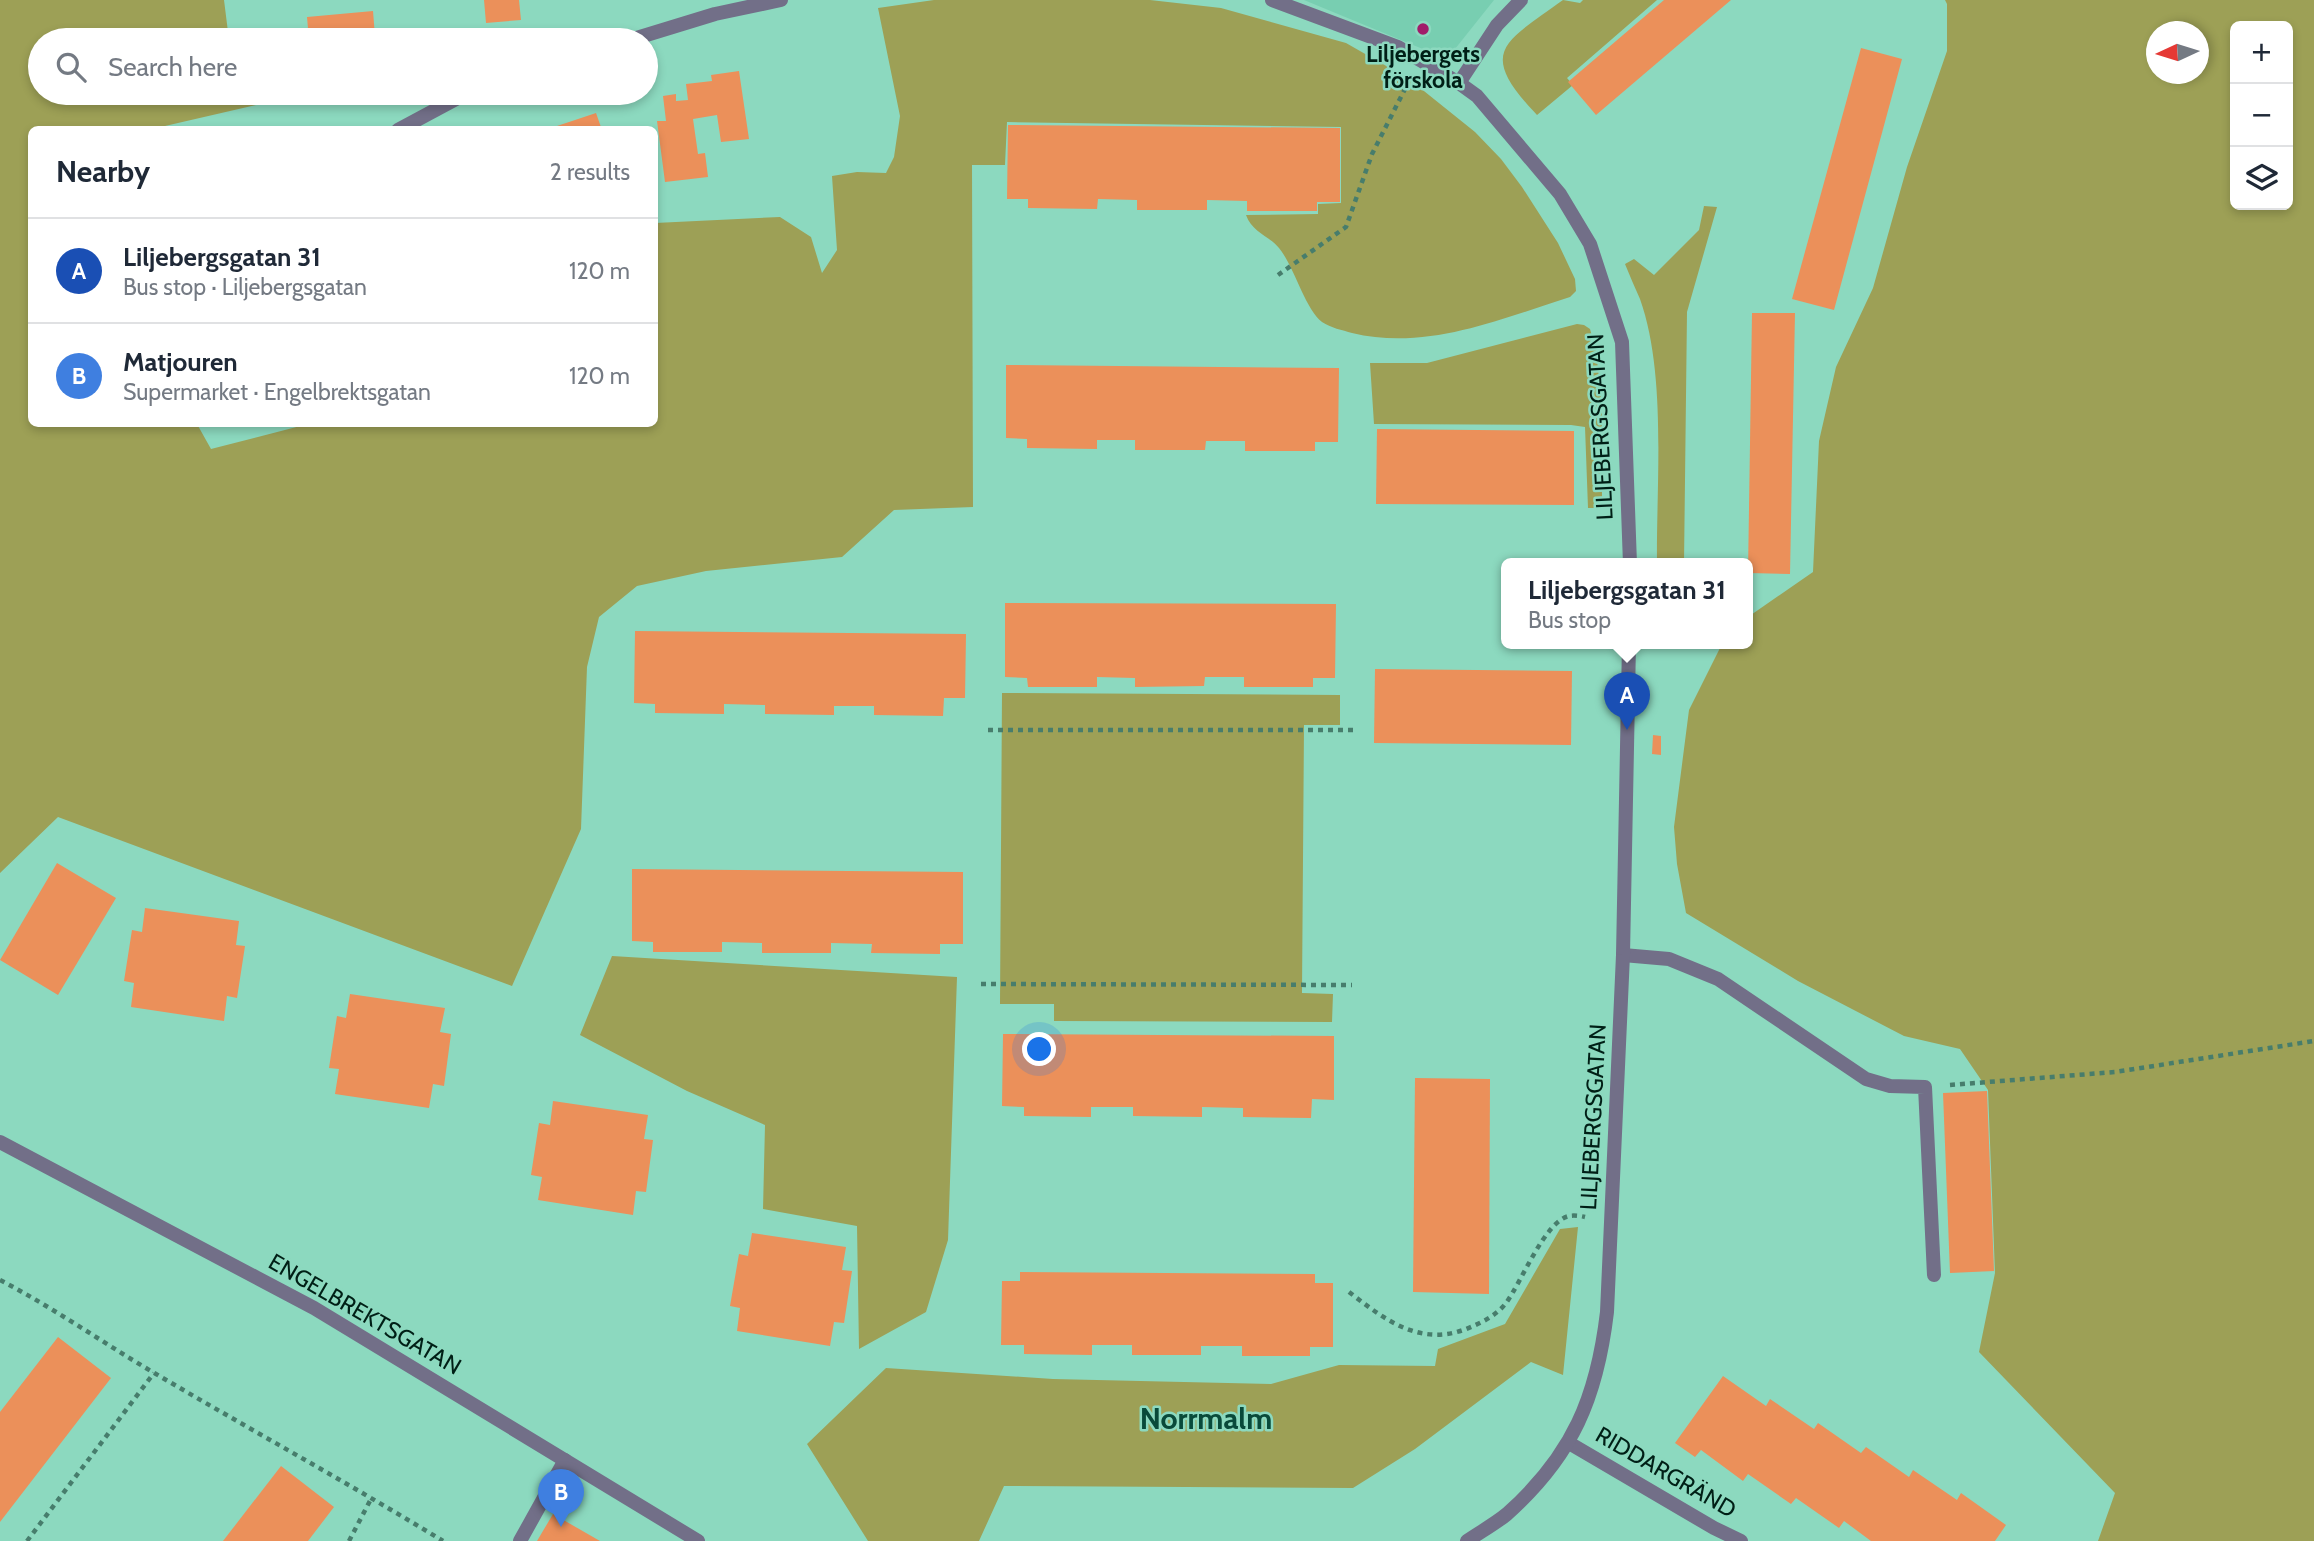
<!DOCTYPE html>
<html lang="en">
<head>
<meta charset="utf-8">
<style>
  :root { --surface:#fff; --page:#f6f6f7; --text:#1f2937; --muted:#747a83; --line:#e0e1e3; --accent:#1a73e8 }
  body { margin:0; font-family:Cabin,sans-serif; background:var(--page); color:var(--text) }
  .controls { position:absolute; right:21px; top:21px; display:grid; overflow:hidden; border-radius:10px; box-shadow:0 4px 10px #0003 }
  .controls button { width:63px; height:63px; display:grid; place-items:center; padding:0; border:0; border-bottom:2px solid var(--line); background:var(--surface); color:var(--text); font:35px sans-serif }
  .compass { position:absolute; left:2146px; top:21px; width:63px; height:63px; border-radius:50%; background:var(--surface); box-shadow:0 4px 10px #0003; rotate:266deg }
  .you { position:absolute; left:1040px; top:1050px; width:24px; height:24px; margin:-18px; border:5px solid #fff; border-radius:50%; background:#1a73e8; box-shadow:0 0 0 10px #1a73e833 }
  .badge { display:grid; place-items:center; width:46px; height:46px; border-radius:50%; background:var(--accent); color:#fff; font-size:23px; font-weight:700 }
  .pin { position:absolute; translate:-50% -58px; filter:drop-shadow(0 2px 4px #0008) }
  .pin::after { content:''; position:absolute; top:37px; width:24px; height:21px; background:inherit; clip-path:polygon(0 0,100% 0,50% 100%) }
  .popup { position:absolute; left:1501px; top:558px; width:252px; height:91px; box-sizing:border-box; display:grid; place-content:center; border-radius:10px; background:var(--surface); filter:drop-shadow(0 2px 5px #0005); font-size:23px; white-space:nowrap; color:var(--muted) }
  .popup b { font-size:26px; color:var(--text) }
  .popup::after { content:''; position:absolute; left:50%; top:100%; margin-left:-14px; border:14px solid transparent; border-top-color:var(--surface) }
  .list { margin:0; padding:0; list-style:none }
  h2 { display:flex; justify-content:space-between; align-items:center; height:91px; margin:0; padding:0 28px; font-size:30px }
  h2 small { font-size:23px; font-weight:400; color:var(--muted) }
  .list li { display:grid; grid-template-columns:46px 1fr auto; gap:21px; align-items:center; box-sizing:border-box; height:105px; padding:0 28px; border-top:2px solid var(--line) }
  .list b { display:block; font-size:26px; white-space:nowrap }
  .list p { margin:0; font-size:23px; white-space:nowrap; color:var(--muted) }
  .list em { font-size:23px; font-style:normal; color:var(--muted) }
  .icon { flex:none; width:38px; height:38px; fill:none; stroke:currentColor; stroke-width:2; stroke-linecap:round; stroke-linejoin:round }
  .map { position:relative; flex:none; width:2314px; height:1541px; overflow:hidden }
  .search { position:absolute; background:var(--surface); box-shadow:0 4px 10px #0003; left:28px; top:28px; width:630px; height:77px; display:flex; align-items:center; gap:18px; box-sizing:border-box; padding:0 24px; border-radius:38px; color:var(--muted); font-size:26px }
  .panel { position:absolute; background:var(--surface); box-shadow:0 4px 10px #0003; left:28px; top:126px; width:630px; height:301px; border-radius:10px }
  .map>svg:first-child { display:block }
  .built { fill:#78ceb1 }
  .green { fill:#9da056; fill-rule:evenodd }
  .building { fill:#eb905a }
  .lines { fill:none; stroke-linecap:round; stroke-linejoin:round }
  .path { stroke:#477d6c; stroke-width:4.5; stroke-dasharray:5 5; stroke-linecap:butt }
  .service { stroke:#726f88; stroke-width:14 }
  .minor { stroke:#726f88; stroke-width:14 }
  .poi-dot { fill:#a11c6a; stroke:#8cd9bf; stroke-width:2.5 }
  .labels { text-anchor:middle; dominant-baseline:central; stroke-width:5; stroke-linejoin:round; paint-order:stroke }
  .poi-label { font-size:23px; font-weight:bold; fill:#001f16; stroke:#8cd9bf }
  .street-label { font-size:23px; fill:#001f16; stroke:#8cd9bf }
  .district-label { font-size:30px; font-weight:bold; fill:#094a3a; stroke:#8cd9bf }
</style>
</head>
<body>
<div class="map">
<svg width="2314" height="1541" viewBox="0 0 2314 1541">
  <rect width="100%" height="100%" fill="#8cd9bf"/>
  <path class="built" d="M 1304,0 L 1494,0 L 1447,59 Z"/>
  <g class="green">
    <path d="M 0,0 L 224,0 L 229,40 L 40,40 L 40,93 L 248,93 L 256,105 L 152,129 L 32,130 L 32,424 L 197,424 L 211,449 L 308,424 L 654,424 L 655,223 L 780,217 L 811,237 L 822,273 L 837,250 L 832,176 L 857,172 L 886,173 L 894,157 L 900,116 L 878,8 L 934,0 L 1150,0 L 1221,8 L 1346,43 L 1409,79 L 1475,132 L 1501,159 L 1522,187 L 1558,243 L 1575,279 L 1576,291 L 1570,297 C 1500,319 1427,351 1352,333 C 1342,330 1331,328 1322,322 C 1305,309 1294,266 1279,248 C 1269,236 1252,232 1246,215 L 1318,214 L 1318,204 L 1341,203 L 1341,127 L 1007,122 L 1005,165 L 972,165 L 973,507 L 894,510 L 842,557 L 706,571 L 637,586 L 599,617 L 587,667 L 581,829 L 512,986 L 58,817 L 0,873 Z"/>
    <path d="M 1563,0 L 1580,3 L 1583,0 L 1657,0 L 1567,78 L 1573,85 L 1537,115 C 1476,51 1504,43 1563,0 Z"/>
    <path d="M 1945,0 L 2314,0 L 2314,1541 L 2098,1541 L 2115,1493 L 1979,1352 L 1995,1273 L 1988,1090 L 1960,1049 L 1904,1036 L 1798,981 L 1686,913 L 1677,864 L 1674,827 L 1689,710 L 1722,644 L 1748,644 L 1748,617 L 1813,572 L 1819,441 L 1836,367 L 1873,288 L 1907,167 L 1947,51 L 1947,4 ZM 2235,26 L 2288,26 L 2288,205 L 2235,205 ZM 2156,32 L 2198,32 L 2198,74 L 2156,74 Z"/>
    <path d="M 1704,206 L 1717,207 L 1687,312 L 1684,564 L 1657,564 C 1656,483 1667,375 1640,299 C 1635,288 1630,276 1625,264 L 1634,259 L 1654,275 L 1699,230 Z"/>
    <path d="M 1577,324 L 1584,325 L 1590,329 L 1596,350 L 1602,407 L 1602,508 L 1588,508 L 1585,427 L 1571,425 L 1374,424 L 1370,363 L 1427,363 Z"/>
    <path d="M 1002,693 L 1340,695 L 1340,725 L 1304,725 L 1302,993 L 1333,994 L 1332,1022 L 1054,1021 L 1054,1004 L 1000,1004 Z"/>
    <path d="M 612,956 L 957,977 L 948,1240 L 926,1312 L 859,1349 L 857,1226 L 763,1209 L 765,1125 L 687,1091 L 580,1035 Z"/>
    <path d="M 1578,1227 L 1563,1375 L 1531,1362 L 1415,1449 L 1353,1488 L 1004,1486 L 979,1541 L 868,1541 L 807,1444 L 886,1368 L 1053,1379 L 1271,1384 L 1339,1365 L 1435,1366 L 1438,1349 L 1505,1324 L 1560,1229 Z"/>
  </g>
  <g class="building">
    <path d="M 484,0 L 519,0 L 521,20 L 486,23 Z"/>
    <path d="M 1664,0 L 1731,0 L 1596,115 L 1568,82 Z"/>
    <path d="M 373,11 L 375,36 L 348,40 L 309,40 L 307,17 Z"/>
    <path d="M 1861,48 L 1902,59 L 1834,310 L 1792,299 Z"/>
    <path d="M 739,71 L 749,139 L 721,142 L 717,115 L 693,119 L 698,154 L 705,153 L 708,177 L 665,182 L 657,121 L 666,121 L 663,96 L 676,94 L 676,101 L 688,100 L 686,84 L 712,81 L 711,75 Z"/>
    <path d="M 596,113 L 602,130 L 549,130 L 548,129 Z"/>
    <path d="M 1008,125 L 1340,128 L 1340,202 L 1317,202 L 1317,211 L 1247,211 L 1247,201 L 1207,200 L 1207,210 L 1137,210 L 1137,200 L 1098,199 L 1097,209 L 1028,208 L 1028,199 L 1007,199 Z"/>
    <path d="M 1752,313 L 1795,313 L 1790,574 L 1748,573 Z"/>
    <path d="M 1006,365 L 1339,368 L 1338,442 L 1315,442 L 1315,451 L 1245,451 L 1245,441 L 1206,441 L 1205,450 L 1135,450 L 1135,440 L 1097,440 L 1097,449 L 1027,448 L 1027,439 L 1006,438 Z"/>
    <path d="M 1377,429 L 1574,431 L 1574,505 L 1376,504 Z"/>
    <path d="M 1005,603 L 1336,604 L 1335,678 L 1313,678 L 1313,687 L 1244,687 L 1244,677 L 1205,677 L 1204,686 L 1135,687 L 1135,678 L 1097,677 L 1097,687 L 1028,687 L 1027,678 L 1005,677 Z"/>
    <path d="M 635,631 L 966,634 L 965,698 L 944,698 L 943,716 L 874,715 L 874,706 L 834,706 L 834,715 L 765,714 L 765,705 L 724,704 L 724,714 L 655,713 L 655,704 L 634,703 Z"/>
    <path d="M 1375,669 L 1572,671 L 1571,745 L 1374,743 Z"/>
    <path d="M 1653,735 L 1661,736 L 1661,755 L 1652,754 Z"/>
    <path d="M 57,863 L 116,898 L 58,995 L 0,960 Z"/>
    <path d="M 632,869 L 963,872 L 963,944 L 940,944 L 940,954 L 871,953 L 872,944 L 831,943 L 831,953 L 762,953 L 762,943 L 722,942 L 722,952 L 653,952 L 653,942 L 632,941 Z"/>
    <path d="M 145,908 L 239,921 L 236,945 L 245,946 L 237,998 L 227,996 L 224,1021 L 131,1007 L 134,983 L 124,981 L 132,930 L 142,932 Z"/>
    <path d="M 350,994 L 445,1008 L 440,1032 L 451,1034 L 444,1086 L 433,1084 L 429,1108 L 335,1094 L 339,1069 L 329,1068 L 337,1016 L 346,1018 Z"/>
    <path d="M 1003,1034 L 1334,1036 L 1334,1100 L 1312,1099 L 1311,1118 L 1243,1117 L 1243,1108 L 1202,1107 L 1202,1117 L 1133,1116 L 1133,1107 L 1091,1107 L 1091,1117 L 1024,1116 L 1024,1107 L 1002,1106 Z"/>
    <path d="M 1415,1078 L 1490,1079 L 1489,1294 L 1413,1292 Z"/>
    <path d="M 1987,1091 L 1994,1271 L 1950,1273 L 1943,1093 Z"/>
    <path d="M 553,1101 L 648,1115 L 644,1139 L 653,1140 L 646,1192 L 636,1191 L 633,1215 L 538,1200 L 542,1177 L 531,1175 L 539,1123 L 550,1125 Z"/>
    <path d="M 752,1233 L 846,1247 L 842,1270 L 852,1271 L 844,1323 L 834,1322 L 830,1346 L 737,1331 L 740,1308 L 730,1306 L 739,1254 L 748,1256 Z"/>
    <path d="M 1020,1272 L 1315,1274 L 1315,1283 L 1333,1283 L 1333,1347 L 1310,1347 L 1310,1356 L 1242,1356 L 1242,1346 L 1201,1346 L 1201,1355 L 1132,1355 L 1132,1345 L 1092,1345 L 1092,1355 L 1024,1354 L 1024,1345 L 1001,1345 L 1002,1281 L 1020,1281 Z"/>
    <path d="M 58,1337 L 111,1378 L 0,1522 L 0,1412 Z"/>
    <path d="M 1723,1376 L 1766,1406 L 1770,1399 L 1814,1429 L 1818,1423 L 1861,1453 L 1866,1447 L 1909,1477 L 1913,1470 L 1957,1500 L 1961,1493 L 2006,1525 L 1995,1541 L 1871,1541 L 1844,1521 L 1839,1528 L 1796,1498 L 1791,1504 L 1748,1474 L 1743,1481 L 1701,1450 L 1695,1457 L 1675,1443 Z"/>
    <path d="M 281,1466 L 334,1507 L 308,1541 L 223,1541 Z"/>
    <path d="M 553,1514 L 600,1541 L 537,1541 Z"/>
  </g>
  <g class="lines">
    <g class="path">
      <path d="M 1278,275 L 1346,227 L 1372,154 L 1408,83"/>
      <path d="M 988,730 L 1354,730"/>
      <path d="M 981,984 L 1352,985"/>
      <path d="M 1950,1085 L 2115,1072 L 2314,1041"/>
      <path d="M 0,1280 C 54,1308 103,1343 156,1374 C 251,1430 348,1483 443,1541"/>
      <path d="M 1349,1292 C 1384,1319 1419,1347 1466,1329 C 1481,1323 1496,1316 1506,1303 C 1521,1283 1545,1221 1569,1216 C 1574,1215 1581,1216 1585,1217"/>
      <path d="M 27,1541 L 154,1373"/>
      <path d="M 349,1541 L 372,1497"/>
    </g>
    <g class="service">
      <path d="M 1459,83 L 1497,25 L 1521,0"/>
      <path d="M 1623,955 L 1669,959 L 1718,979 L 1866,1079 L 1890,1086 L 1925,1087 L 1934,1275"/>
      <path d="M 520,1541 L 565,1460"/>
    </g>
    <g class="minor">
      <path d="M 1272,0 L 1398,47 L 1459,83 L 1477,96 L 1560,194 L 1590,244 L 1622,342 L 1630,564"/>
      <path d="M 630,40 L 715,14 L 781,0"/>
      <path d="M 398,130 L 467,93"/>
      <path d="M 0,1142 L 314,1308 L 698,1541"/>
      <path d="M 1569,1443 L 1714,1528 L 1741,1541"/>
      <path d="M 1467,1541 C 1480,1532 1495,1524 1507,1514 C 1573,1455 1597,1397 1607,1312 L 1623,955 L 1629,644"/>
    </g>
  </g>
  <circle class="poi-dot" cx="1423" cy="29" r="7"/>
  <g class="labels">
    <g class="poi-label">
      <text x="1423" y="54">Liljebergets<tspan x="1423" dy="26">förskola</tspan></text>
    </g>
    <g class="street-label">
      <text transform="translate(1600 427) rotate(-93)">LILJEBERGSGATAN</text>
      <text transform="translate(1593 1117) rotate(-87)">LILJEBERGSGATAN</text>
      <text transform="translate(365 1314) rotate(30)">ENGELBREKTSGATAN</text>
      <text transform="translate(1666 1472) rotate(30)">RIDDARGRÄND</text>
    </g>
    <g class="district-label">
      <text x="1206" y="1418">Norrmalm</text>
    </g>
  </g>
</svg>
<div class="controls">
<button>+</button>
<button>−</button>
<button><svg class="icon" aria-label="layers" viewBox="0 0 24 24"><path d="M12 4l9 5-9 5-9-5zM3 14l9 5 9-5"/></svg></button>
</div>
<svg class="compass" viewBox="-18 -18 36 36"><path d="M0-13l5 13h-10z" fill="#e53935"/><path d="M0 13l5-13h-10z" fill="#747a83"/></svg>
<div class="you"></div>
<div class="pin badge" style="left:1627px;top:730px;background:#1a4fb4">A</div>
<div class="popup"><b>Liljebergsgatan 31</b>Bus stop</div>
<div class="pin badge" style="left:561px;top:1527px;background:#3f7fe0">B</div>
<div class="search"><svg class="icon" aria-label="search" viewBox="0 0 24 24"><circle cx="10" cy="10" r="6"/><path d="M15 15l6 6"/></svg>Search here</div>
<section class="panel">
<h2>Nearby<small>2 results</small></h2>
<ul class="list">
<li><span class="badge" style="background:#1a4fb4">A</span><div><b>Liljebergsgatan 31</b><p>Bus stop · Liljebergsgatan</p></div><em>120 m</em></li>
<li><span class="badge" style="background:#3f7fe0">B</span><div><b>Matjouren</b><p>Supermarket · Engelbrektsgatan</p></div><em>120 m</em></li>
</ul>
</section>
</div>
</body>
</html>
